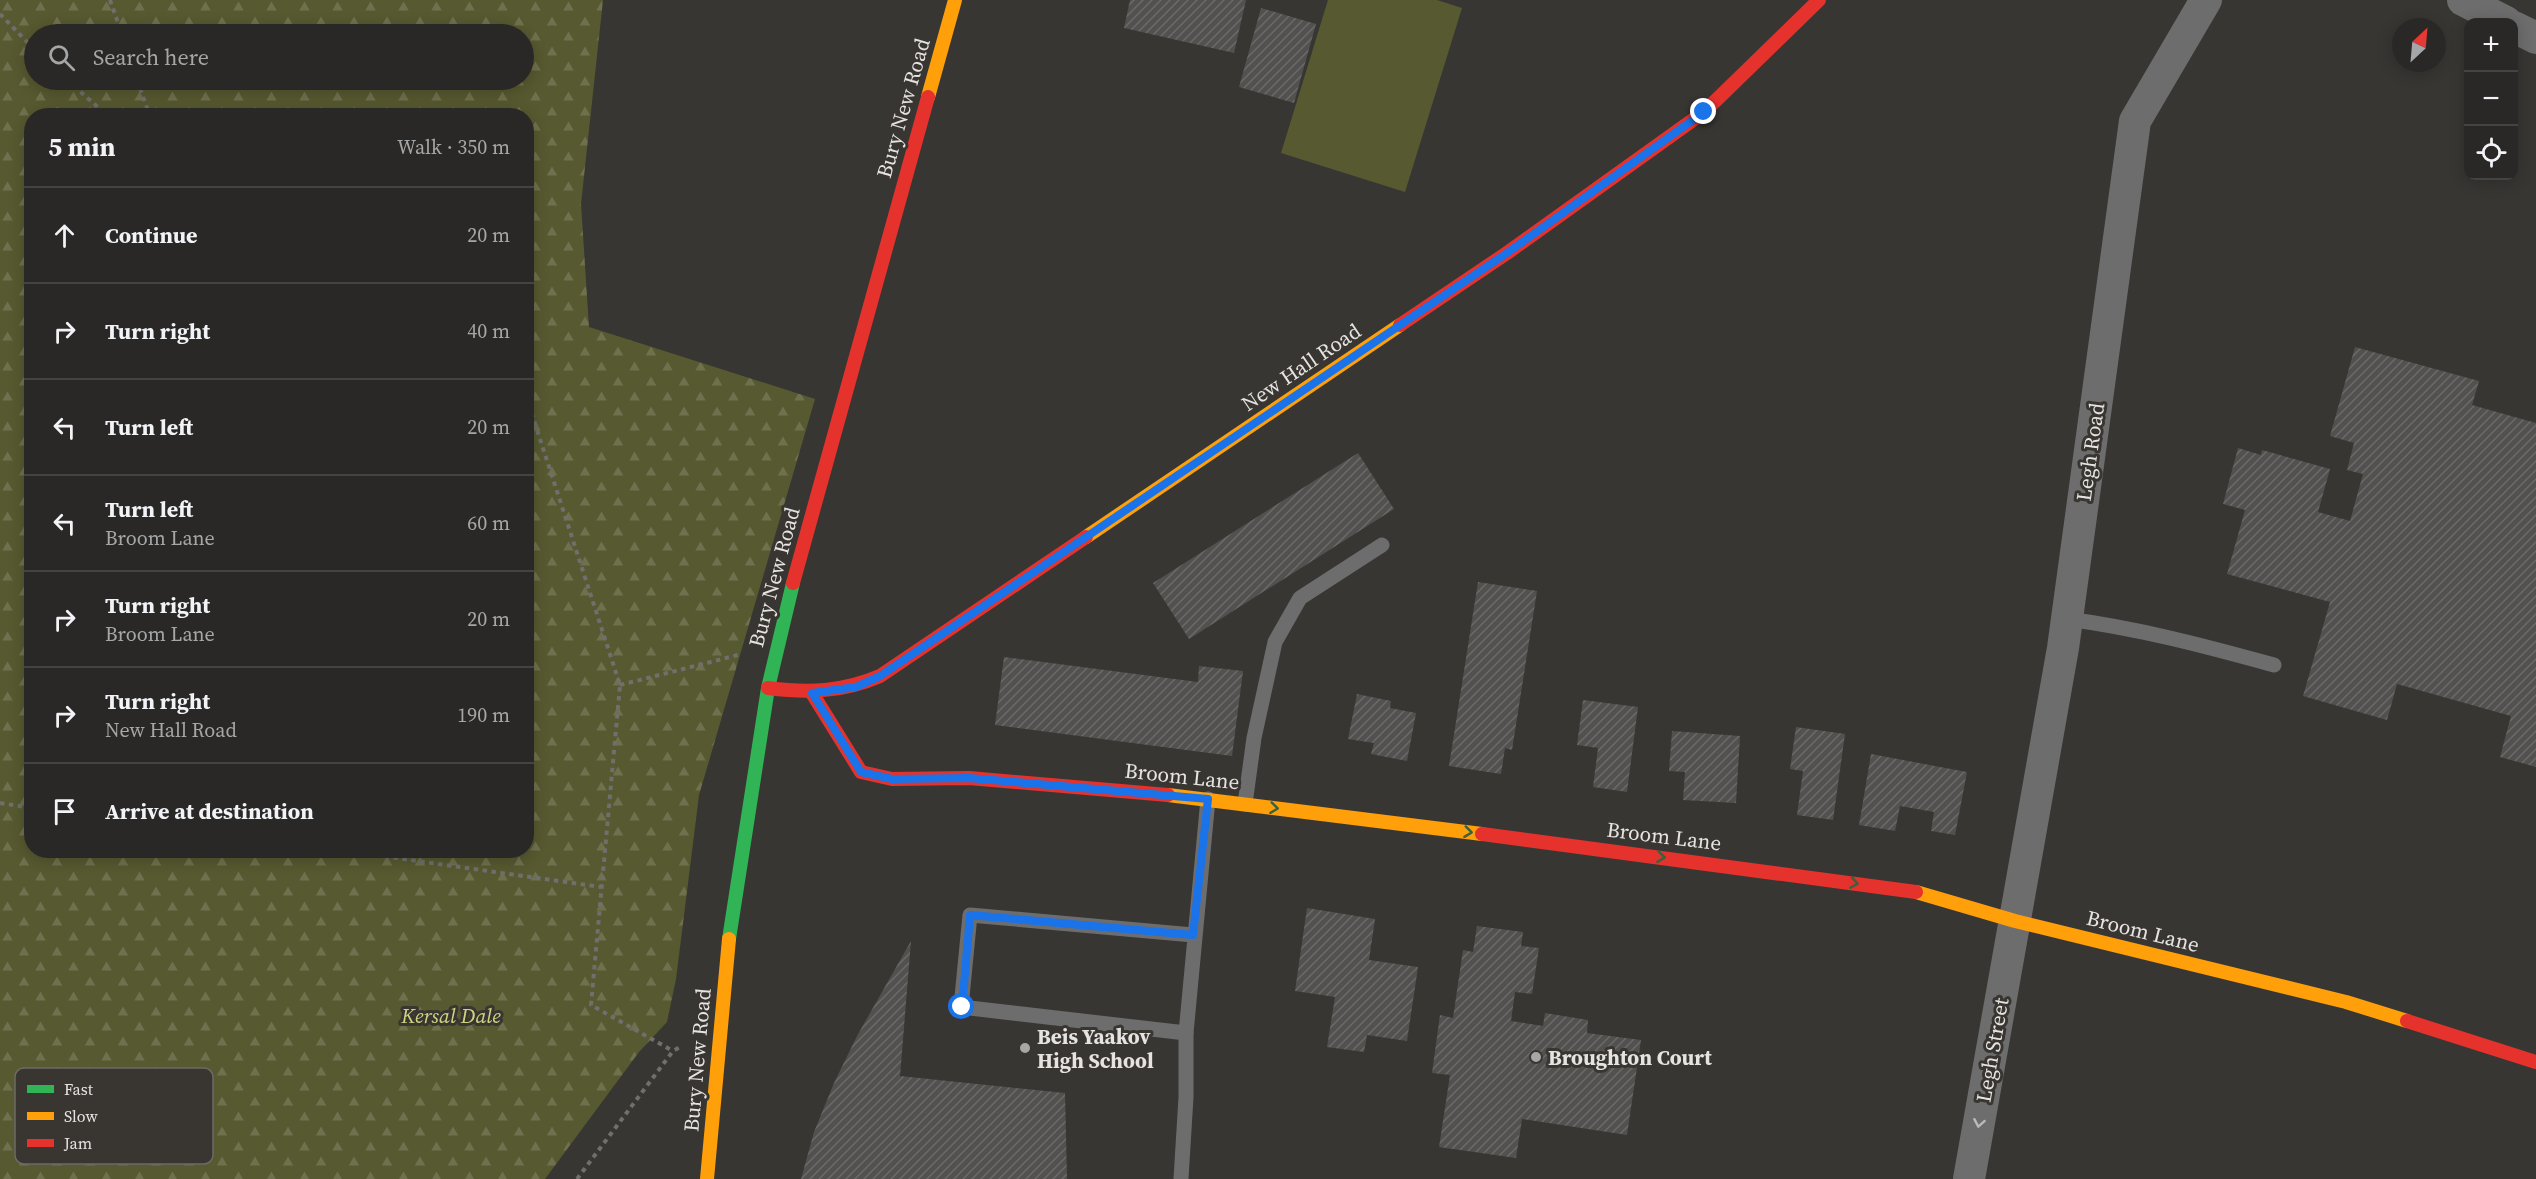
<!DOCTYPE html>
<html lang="en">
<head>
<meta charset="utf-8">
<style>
  :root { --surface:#2a2826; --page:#363432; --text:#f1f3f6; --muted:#a5a6a7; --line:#464443 }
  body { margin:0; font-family:"Source Serif 4",serif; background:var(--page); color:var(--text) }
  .controls { position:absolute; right:18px; top:18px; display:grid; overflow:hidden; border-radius:12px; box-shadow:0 3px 15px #0003 }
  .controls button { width:54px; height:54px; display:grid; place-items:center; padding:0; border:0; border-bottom:2px solid var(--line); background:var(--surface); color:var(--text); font:30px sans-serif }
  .compass { position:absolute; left:2392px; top:18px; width:54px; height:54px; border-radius:50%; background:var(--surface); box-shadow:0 3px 15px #0003; rotate:26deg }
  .stop { position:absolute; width:18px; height:18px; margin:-14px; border:4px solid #1a73e8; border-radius:50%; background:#fff }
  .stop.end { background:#1a73e8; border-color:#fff; box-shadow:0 2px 6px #0008 }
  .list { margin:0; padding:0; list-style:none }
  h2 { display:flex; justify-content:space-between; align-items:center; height:78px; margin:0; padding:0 24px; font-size:26px }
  h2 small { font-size:20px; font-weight:400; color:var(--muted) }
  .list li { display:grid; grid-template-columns:39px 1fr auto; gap:18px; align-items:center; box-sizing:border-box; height:96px; padding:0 24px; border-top:2px solid var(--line) }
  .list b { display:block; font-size:22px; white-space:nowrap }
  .list p { margin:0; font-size:20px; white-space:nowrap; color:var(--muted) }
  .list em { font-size:20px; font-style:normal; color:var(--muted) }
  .icon { flex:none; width:33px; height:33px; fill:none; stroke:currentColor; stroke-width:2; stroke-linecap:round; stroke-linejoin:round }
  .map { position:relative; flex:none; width:2536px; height:1179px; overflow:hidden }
  .search { position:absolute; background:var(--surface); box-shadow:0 3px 15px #0003; left:24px; top:24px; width:510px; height:66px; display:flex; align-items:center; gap:15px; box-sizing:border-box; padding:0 21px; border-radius:33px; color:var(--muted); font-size:22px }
  .panel { position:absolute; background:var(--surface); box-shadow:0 3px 15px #0003; left:24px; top:108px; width:510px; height:750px; border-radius:24px }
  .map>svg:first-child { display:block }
  .forest { fill:url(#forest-firs); fill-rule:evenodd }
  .pitch { fill:#575930 }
  .building { fill:url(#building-hatch) }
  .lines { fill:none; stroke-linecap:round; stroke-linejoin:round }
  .path { stroke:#6f6f6e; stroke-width:4; stroke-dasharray:4.5 4.5; stroke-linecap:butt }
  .lane { stroke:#6e6d6d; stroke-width:15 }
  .street { stroke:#6e6d6d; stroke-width:32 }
  .fast { stroke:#30b455; stroke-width:14 }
  .slow { stroke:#ff9f0a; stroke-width:14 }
  .jam { stroke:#e5322d; stroke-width:14 }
  .oneway { stroke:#36623e }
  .oneway2 { stroke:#bcbab9 }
  .route { stroke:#1a73e8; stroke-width:8 }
  .poi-dot { fill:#a9a7a5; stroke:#393632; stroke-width:2 }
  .labels { text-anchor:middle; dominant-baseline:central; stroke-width:6; stroke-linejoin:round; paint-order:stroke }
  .street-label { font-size:21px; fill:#e6e4e2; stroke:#393632 }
  .park-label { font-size:21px; font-style:italic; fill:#cfd480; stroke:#393632 }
  .poi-label { font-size:21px; font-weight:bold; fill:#e6e4e2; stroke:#393632; text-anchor:start }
  .key { fill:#393632; stroke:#6d6a67; stroke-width:1.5 }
  .key-label { font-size:16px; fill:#e6e4e2 }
</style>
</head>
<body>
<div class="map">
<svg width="2536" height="1179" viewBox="0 0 2536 1179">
  <defs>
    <pattern id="forest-firs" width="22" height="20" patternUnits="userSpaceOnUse" patternTransform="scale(1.5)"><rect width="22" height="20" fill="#575930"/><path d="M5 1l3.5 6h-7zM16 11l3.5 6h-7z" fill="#6f714e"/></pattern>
    <pattern id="building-hatch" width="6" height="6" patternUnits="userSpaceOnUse" patternTransform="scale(1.5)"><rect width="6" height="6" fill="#52514f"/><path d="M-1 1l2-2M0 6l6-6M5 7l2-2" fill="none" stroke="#6b6a68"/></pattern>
  </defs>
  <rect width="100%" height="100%" fill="#383633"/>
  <path class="forest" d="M 0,0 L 603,0 L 581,204 L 589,327 L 815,399 L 699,795 L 676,979 L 667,1022 L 639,1052 L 545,1179 L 0,1179 ZM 34,34 L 524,34 L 524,80 L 34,80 ZM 32,116 L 526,116 L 526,850 L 32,850 Z"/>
  <path class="pitch" d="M 1328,0 L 1437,0 L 1462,8 L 1405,192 L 1281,153 Z"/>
  <g class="building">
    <path d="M 1130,0 L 1246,0 L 1234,53 L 1124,28 Z"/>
    <path d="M 1261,8 L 1316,24 L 1294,103 L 1239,87 Z"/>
    <path d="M 2355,347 L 2479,381 L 2472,405 L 2536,423 L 2536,767 L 2500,757 L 2511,716 L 2397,684 L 2387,720 L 2303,696 L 2330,602 L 2227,574 L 2245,510 L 2223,504 L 2238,448 L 2261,455 L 2262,450 L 2330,469 L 2318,512 L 2350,521 L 2363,474 L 2347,470 L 2354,443 L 2330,436 Z"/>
    <path d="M 1358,453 L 1394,509 L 1189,639 L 1153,583 Z"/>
    <path d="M 1478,582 L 1537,591 L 1512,750 L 1505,748 L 1501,774 L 1449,766 Z"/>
    <path d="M 1004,657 L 1198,682 L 1199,666 L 1243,671 L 1232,756 L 995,725 Z"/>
    <path d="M 1357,694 L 1391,701 L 1390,708 L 1416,713 L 1407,761 L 1371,754 L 1374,743 L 1348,739 Z"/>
    <path d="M 1583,700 L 1638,707 L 1627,792 L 1593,787 L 1598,748 L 1577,745 Z"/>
    <path d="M 1796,727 L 1845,734 L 1833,820 L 1797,815 L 1803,771 L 1790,769 Z"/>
    <path d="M 1672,731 L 1740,736 L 1736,803 L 1683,800 L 1685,772 L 1669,771 Z"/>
    <path d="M 1871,754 L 1967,772 L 1955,835 L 1931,831 L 1934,812 L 1900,806 L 1895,831 L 1859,825 Z"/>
    <path d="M 1307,908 L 1375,919 L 1369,960 L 1418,967 L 1407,1041 L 1367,1035 L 1364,1052 L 1327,1047 L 1335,997 L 1295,991 Z"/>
    <path d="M 1477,926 L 1523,932 L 1521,946 L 1539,948 L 1532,994 L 1515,992 L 1511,1021 L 1543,1026 L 1545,1013 L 1588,1020 L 1587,1033 L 1641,1040 L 1627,1135 L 1522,1119 L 1516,1158 L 1439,1147 L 1450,1075 L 1432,1073 L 1440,1015 L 1453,1018 L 1463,950 L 1473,952 Z"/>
    <path d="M 911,941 L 900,1076 L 1065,1093 L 1067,1179 L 801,1179 L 814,1132 L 834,1083 L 857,1036 Z"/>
  </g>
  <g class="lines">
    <g class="path">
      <path d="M 110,0 L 122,34"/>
      <path d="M 0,14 L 34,49"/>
      <path d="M 67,80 L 108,116"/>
      <path d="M 137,80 L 150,116"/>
      <path d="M 526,396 L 620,685 L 591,1005 L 673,1051"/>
      <path d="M 620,685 L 738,655"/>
      <path d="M 0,803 L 32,808"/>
      <path d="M 340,850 L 601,887"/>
      <path d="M 577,1179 L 673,1051 L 682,1046"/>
    </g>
    <g class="lane">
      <path d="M 2067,619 C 2137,628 2205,646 2274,665"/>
      <path d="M 1245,804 L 1254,738 L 1275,642 L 1300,598 L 1382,545"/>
      <path d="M 1193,935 L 970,915 L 961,1007 L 1186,1033 L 1208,799"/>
      <path d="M 1181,1179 L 1186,1097 L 1186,1033"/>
    </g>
    <g class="street">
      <path d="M 2463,0 L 2506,22"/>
      <path d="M 2514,27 L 2536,38"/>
      <path d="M 1969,1179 L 2063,648 L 2135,121 L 2206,0"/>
    </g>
    <path class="fast" d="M 729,939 L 768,688 L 793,583"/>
    <g class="slow">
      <path d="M 928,97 L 955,0"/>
      <path d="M 1086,537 L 1400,325"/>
      <path d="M 1168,795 L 1482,834"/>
      <path d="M 1916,892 L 2015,921 L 2346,1002 L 2407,1021"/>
      <path d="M 707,1179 L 729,939"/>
    </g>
    <g class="jam">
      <path d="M 1400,325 L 1507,253 L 1704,112 L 1819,0"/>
      <path d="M 793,583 L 928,97"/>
      <path d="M 768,688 C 808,693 843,692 880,676 L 1086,537"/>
      <path d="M 812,693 L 861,772 L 892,779 L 969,778 L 1168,795"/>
      <path d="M 1482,834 L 1916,892"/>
      <path d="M 2407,1021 L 2536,1062"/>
    </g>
  </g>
  <defs><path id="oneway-chevron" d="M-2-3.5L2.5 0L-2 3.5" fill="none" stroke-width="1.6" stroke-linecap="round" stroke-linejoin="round" transform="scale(1.5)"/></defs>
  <g class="oneway">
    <use href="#oneway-chevron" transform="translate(1274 808) rotate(7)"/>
    <use href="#oneway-chevron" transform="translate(1468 832) rotate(7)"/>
    <use href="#oneway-chevron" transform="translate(1661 857) rotate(7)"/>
    <use href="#oneway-chevron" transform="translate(1854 883) rotate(9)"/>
  </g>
  <use class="oneway2" href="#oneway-chevron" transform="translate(1979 1123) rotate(100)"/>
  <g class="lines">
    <path class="route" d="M 962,1007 L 970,915 L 1193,935 L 1208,799 L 969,778 L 892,779 L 861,772 L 812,693 L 856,687 L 880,676 L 1507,253 L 1704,112"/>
  </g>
  <g class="poi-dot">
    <circle cx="1025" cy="1048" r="6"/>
    <circle cx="1536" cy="1057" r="6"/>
  </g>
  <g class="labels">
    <g class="street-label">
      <text transform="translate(903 108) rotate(-74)">Bury New Road</text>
      <text transform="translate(1301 367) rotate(-34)">New Hall Road</text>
      <text transform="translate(2090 452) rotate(-82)">Legh Road</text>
      <text transform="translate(774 577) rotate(-75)">Bury New Road</text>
      <text transform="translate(1182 776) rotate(6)">Broom Lane</text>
      <text transform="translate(1664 836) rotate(7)">Broom Lane</text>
      <text transform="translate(2143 931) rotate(14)">Broom Lane</text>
      <text transform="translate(1992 1050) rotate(-80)">Legh Street</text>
      <text transform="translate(697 1060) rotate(-85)">Bury New Road</text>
    </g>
    <g class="park-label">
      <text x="451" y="1015">Kersal Dale</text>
    </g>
    <g class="poi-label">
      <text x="1037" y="1036">Beis Yaakov<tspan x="1037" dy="24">High School</tspan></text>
      <text x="1548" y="1057">Broughton Court</text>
    </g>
  </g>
  <rect x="15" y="1068" width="198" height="96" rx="9" class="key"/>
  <rect x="27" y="1085" width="27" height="8" fill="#30b455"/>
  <rect x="27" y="1112" width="27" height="8" fill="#ff9f0a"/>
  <rect x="27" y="1139" width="27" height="8" fill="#e5322d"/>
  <g class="key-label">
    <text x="64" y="1095">Fast</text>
    <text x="64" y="1122">Slow</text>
    <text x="64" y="1149">Jam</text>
  </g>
</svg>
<div class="controls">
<button>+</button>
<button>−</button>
<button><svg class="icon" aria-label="locate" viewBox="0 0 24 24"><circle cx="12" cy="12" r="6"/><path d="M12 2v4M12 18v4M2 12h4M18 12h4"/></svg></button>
</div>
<svg class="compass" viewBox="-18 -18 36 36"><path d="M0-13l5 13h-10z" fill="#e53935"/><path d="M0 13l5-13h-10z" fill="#a5a6a7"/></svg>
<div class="stop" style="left:962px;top:1007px"></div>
<div class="stop end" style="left:1704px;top:112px"></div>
<div class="search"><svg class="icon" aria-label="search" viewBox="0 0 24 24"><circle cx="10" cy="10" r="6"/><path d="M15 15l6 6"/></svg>Search here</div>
<section class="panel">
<h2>5 min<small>Walk · 350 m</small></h2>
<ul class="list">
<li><svg class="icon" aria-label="ahead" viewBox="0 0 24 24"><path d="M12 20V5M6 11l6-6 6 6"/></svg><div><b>Continue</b></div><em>20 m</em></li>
<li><svg class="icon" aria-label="right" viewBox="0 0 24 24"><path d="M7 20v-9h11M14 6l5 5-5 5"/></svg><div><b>Turn right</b></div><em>40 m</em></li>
<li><svg class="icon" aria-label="left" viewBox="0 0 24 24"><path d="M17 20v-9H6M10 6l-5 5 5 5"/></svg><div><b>Turn left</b></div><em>20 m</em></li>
<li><svg class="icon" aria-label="left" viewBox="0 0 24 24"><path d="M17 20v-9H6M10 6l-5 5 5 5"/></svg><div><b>Turn left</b><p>Broom Lane</p></div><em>60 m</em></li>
<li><svg class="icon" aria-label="right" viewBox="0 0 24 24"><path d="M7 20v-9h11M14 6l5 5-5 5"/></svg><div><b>Turn right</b><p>Broom Lane</p></div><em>20 m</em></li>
<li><svg class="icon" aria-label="right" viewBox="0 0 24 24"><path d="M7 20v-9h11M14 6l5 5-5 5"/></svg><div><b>Turn right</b><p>New Hall Road</p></div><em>190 m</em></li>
<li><svg class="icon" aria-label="arrive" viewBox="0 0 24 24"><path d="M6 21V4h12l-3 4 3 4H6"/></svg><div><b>Arrive at destination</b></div></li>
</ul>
</section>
</div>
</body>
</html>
